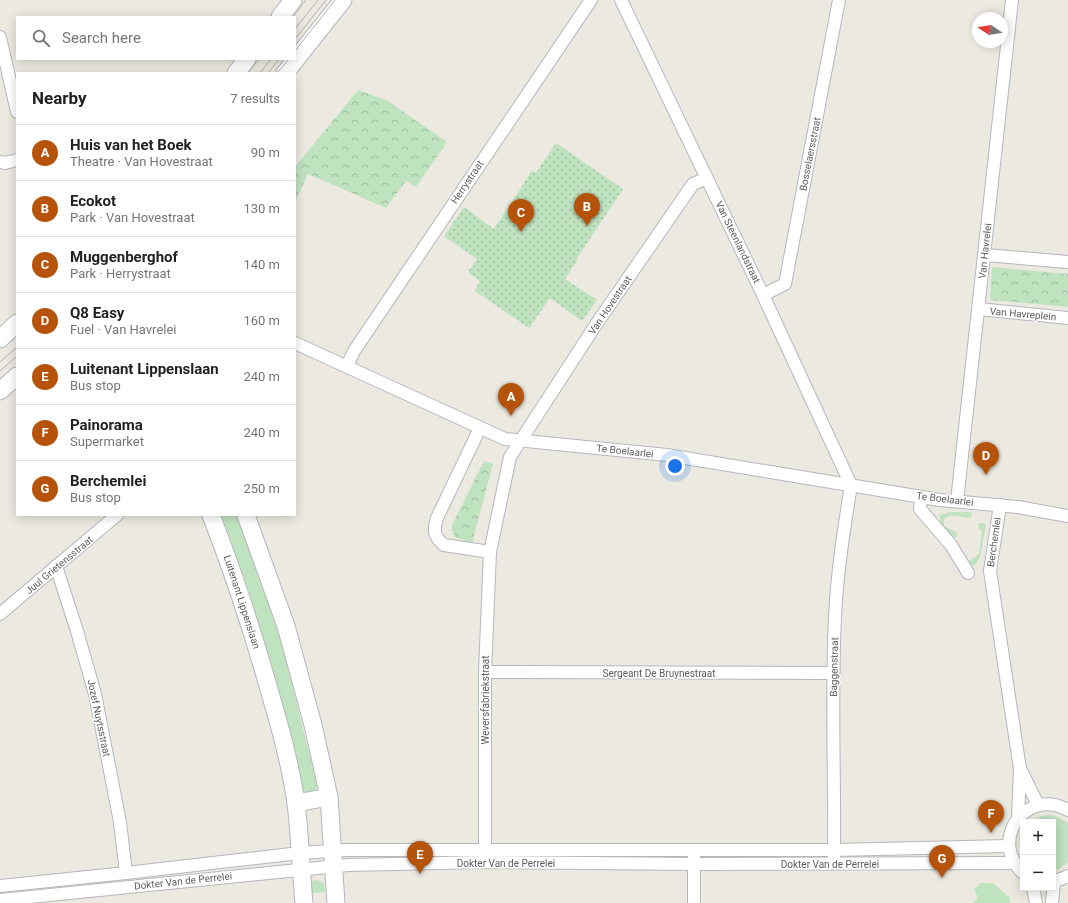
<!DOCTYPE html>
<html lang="en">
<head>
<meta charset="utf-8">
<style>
  :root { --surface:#fff; --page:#f6f6f6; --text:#222; --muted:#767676; --line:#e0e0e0; --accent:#b45309 }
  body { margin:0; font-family:Roboto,sans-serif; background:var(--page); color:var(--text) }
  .controls { position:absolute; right:12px; bottom:12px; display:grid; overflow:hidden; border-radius:0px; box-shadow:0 2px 10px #0003 }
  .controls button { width:36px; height:36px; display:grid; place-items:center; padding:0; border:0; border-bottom:1px solid var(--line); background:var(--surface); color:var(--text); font:20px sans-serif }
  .compass { position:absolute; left:972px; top:12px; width:36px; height:36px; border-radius:50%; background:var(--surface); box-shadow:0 2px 10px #0003; rotate:282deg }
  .you { position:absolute; left:675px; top:466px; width:14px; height:14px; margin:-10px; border:3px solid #fff; border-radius:50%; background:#1a73e8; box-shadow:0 0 0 6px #1a73e833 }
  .badge { display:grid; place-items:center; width:26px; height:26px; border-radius:50%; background:var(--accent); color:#fff; font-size:13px; font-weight:700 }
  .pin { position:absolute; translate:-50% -33px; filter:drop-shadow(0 1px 2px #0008) }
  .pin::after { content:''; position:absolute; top:21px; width:14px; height:12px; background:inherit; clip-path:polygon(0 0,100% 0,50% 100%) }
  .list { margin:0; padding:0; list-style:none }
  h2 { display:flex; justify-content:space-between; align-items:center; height:52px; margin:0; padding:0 16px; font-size:17px }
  h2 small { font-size:13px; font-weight:400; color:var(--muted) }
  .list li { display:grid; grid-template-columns:26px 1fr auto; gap:12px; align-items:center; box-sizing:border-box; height:56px; padding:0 16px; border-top:1px solid var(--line) }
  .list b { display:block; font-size:15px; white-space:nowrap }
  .list p { margin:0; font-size:13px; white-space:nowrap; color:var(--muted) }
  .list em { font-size:13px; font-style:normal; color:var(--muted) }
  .icon { flex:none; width:22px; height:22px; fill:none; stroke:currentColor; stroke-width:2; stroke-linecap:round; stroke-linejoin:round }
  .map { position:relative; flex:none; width:1068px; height:903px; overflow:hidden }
  .search { position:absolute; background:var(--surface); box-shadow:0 2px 10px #0003; left:16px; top:16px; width:280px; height:44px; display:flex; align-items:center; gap:10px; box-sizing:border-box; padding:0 14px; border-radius:0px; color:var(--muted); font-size:15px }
  .panel { position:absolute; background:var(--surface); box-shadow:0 2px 10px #0003; left:16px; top:72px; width:280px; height:444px; border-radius:0px }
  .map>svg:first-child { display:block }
  .grass { fill:#bfe2bf }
  .park { fill:url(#park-crowns) }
  .garden { fill:url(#garden-dots) }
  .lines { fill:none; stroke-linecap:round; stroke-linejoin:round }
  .street-casing { stroke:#b4b7bb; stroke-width:14 }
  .secondary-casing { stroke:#b3b6bb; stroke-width:19 }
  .street { stroke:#fff; stroke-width:12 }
  .secondary { stroke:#fff; stroke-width:17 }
  .tram { stroke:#b0b1b1; stroke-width:1 }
  .labels { text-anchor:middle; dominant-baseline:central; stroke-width:3; stroke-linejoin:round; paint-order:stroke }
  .street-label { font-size:10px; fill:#5a5d61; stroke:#fff }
</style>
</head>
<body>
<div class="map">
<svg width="1068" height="903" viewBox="0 0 1068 903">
  <defs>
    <pattern id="park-crowns" width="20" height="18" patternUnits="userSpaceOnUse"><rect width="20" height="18" fill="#bfe2bf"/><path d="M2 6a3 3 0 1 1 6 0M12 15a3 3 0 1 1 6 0" fill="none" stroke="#9eba9f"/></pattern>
    <pattern id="garden-dots" width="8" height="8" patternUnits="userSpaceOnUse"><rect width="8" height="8" fill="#bfe2bf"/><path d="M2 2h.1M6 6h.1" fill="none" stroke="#9eba9f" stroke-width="1.8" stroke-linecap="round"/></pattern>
  </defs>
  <rect width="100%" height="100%" fill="#ece9e1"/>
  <g class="grass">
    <path d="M 950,512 L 967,512 L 972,513 L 972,515 L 970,518 C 961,518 951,512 944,519 L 944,526 L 956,532 L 957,536 L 956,538 L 952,538 L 940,526 L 940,515 Z"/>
    <path d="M 219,515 L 237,515 L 248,543 L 283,648 L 317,785 L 315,795 L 301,794 L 277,683 L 238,565 Z"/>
    <path d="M 979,523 L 984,523 L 986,525 L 980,557 L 975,565 L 971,566 L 968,563 L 969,561 L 977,556 L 979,554 L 982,531 L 978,527 Z"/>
    <path d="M 1051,815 L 1060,818 L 1068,823 L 1068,862 L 1059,869 L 1053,870 L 1053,822 L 1030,822 L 1041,816 Z"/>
    <path d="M 314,880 L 317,880 L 324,883 L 325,892 L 311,893 L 311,883 Z"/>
    <path d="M 980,883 L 993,883 L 1010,898 L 1010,903 L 973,903 L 978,897 L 974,890 Z"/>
  </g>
  <g class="park">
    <path d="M 358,90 L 388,101 L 447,142 L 416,187 L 406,181 L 386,208 L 308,174 L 295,202 L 295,167 Z"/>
    <path d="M 992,267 L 1068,274 L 1068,307 L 990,300 Z"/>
    <path d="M 484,461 L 493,464 L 472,543 L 455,537 L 452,530 L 452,525 Z"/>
  </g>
  <path class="garden" d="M 556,143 L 623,189 L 577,258 L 578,259 L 565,279 L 597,300 L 582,321 L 550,298 L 529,328 L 475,291 L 480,281 L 468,272 L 477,259 L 444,236 L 464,207 L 494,229 L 532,171 L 536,173 Z"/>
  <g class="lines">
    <g class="street-casing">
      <g id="street">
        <path d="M 621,0 L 763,295 L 851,485"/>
        <path d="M 0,37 L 17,112"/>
        <path d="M 0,162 L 5,163 L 17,160"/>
        <path d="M 985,255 L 1068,262"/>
        <path d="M 763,295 L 785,284 L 839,0"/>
        <path d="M 979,309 L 1068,318"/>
        <path d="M 295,343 L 505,439 L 667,455 L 940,500 L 1018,507 L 1068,516"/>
        <path d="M 347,366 L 354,351 L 591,0"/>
        <path d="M 480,428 L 437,518 C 433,530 434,537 444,545 L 490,552"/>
        <path d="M 921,497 L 920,509 L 951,545 L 968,573"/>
        <path d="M 957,501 L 1012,0"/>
        <path d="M 1000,505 L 990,571 L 1020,769 L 1018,818"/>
        <path d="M 56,566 L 77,631 L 95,694 L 120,822 L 126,873"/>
        <path d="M 0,614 L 117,515"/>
        <path d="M 485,672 L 833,673"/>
        <path d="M 1022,772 L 1038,805"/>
        <path d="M 485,857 L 485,672 L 490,552 L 510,457 L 597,323 L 693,184 L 707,178"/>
        <path d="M 834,857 C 835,777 831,697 835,617 C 837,573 844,529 851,485"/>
        <path d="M 1023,873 C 988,840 1026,787 1068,810"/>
        <path d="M 1053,882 L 1068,876"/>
        <path d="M 0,886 L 126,873 L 300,853 L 346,850 L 834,850 L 1009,846"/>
        <path d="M 1033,888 L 1036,903"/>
        <path d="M 0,900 L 348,865 L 485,862 L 694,864 L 1015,863"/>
        <path d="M 694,903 L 694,856"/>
        <path d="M 1052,903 L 1054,882"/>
      </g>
    </g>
    <g class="secondary-casing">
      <g id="secondary">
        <path d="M 280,17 L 293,0"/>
        <path d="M 236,73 L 247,59"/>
        <path d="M 285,73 L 343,0"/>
        <path d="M 0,339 L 17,323"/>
        <path d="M 0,391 L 17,376"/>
        <path d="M 211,515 C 232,569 250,623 266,679 C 278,720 290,761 296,803 C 300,836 301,870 304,903"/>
        <path d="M 246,515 L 286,626 L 313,725 L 329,797 L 336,903"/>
        <path d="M 296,803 L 329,797"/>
      </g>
    </g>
    <use href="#street" class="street"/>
    <use href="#secondary" class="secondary"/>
    <g class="tram">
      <path d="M 293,17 L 306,0"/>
      <path d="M 295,29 L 318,0"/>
      <path d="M 295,39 L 326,0"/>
      <path d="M 295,51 L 335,0"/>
      <path d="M 248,73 L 259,59"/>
      <path d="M 260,73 L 271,59"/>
      <path d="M 268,73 L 279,59"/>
      <path d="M 277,73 L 289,59"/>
      <path d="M 0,362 L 17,347"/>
      <path d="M 0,371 L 17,356"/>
    </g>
  </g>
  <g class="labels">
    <g class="street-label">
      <text transform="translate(810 154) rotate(-79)">Bosselaersstraat</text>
      <text transform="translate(467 182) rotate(-56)">Herrystraat</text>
      <text transform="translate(738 242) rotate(64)">Van Steenlandstraat</text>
      <text transform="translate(985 251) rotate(-84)">Van Havrelei</text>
      <text transform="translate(610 305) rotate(-56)">Van Hovestraat</text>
      <text transform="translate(1023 314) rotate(5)">Van Havreplein</text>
      <text transform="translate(625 451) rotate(6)">Te Boelaarlei</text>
      <text transform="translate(945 499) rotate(7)">Te Boelaarlei</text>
      <text transform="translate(994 542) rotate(-82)">Berchemlei</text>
      <text transform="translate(59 565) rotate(-40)">Juul Grietensstraat</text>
      <text transform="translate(242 602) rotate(72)">Luitenant Lippenslaan</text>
      <text transform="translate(834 667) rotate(-89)">Baggenstraat</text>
      <text x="659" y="673">Sergeant De Bruynestraat</text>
      <text transform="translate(485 700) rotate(-90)">Weversfabriekstraat</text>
      <text transform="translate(99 718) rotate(78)">Jozef Nuytsstraat</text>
      <text x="506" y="863">Dokter Van de Perrelei</text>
      <text x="830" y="864">Dokter Van de Perrelei</text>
      <text transform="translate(183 881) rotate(-6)">Dokter Van de Perrelei</text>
    </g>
  </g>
</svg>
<div class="controls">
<button>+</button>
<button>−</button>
</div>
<svg class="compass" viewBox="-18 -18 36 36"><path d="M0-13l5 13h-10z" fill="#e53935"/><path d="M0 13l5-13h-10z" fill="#767676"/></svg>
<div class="you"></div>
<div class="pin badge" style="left:511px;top:416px">A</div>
<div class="pin badge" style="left:587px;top:226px">B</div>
<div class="pin badge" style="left:521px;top:232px">C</div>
<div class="pin badge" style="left:986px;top:475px">D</div>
<div class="pin badge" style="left:420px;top:874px">E</div>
<div class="pin badge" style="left:991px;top:833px">F</div>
<div class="pin badge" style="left:942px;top:878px">G</div>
<div class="search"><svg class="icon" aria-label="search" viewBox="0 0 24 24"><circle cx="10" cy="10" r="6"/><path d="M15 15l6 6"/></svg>Search here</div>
<section class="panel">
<h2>Nearby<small>7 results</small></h2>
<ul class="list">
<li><span class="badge">A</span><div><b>Huis van het Boek</b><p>Theatre · Van Hovestraat</p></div><em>90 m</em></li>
<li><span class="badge">B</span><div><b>Ecokot</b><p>Park · Van Hovestraat</p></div><em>130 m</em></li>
<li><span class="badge">C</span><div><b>Muggenberghof</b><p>Park · Herrystraat</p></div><em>140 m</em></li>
<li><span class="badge">D</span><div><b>Q8 Easy</b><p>Fuel · Van Havrelei</p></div><em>160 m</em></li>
<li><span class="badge">E</span><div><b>Luitenant Lippenslaan</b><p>Bus stop</p></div><em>240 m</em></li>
<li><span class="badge">F</span><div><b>Painorama</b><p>Supermarket</p></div><em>240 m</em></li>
<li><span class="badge">G</span><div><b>Berchemlei</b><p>Bus stop</p></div><em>250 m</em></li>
</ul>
</section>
</div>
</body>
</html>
